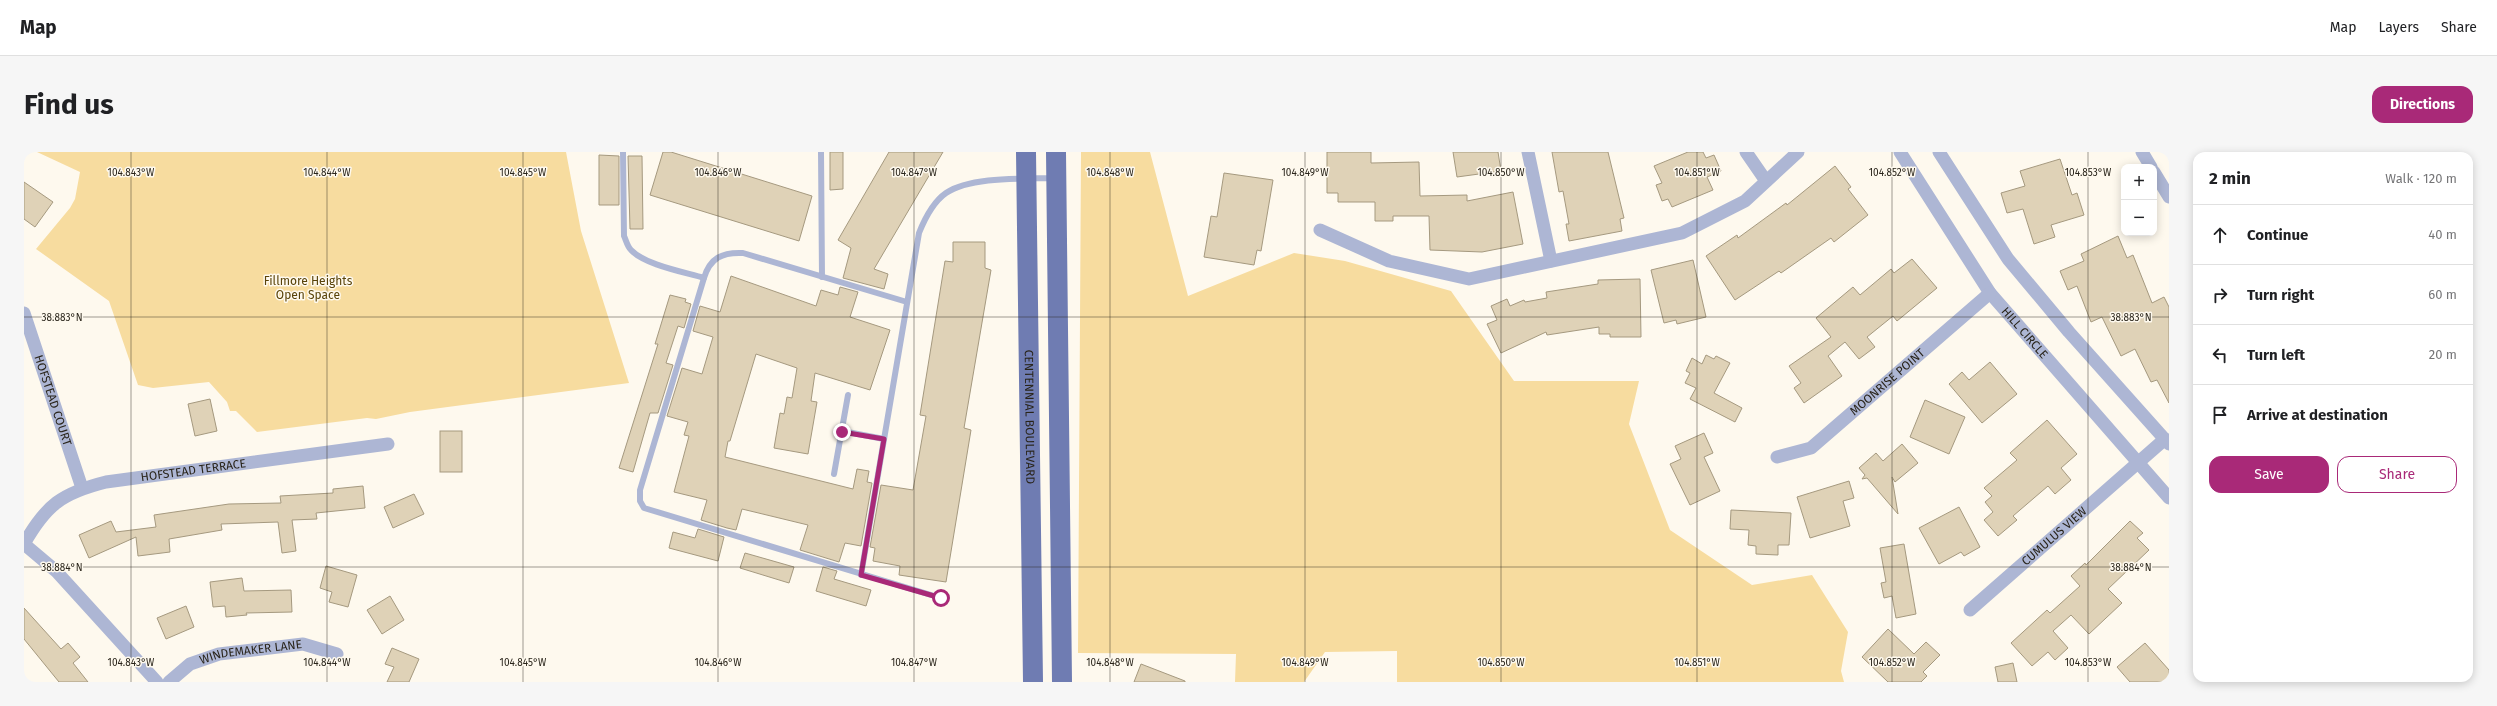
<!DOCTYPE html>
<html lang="en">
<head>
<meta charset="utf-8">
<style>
  :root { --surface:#fff; --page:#f6f6f6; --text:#202124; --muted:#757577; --line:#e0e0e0; --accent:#a92978 }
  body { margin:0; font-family:"Fira Sans",sans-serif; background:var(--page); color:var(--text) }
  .controls { position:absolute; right:12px; top:12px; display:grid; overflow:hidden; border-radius:8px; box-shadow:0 2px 10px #0003 }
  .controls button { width:36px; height:36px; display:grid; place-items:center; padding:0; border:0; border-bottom:1px solid var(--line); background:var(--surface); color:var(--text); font:20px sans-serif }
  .stop { position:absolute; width:12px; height:12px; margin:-9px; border:3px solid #a92978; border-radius:50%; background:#fff }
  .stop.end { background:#a92978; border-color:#fff; box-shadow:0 1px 4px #0008 }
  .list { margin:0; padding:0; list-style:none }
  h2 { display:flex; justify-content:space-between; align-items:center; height:52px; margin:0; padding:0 16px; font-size:17px }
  h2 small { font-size:13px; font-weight:400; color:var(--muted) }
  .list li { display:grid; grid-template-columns:26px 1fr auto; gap:12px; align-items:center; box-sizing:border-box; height:60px; padding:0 16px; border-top:1px solid var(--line) }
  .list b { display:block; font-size:15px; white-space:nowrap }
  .list em { font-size:13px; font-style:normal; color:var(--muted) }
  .actions { display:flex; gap:8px; padding:12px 16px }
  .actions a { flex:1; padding:9px 0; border:1px solid var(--accent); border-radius:12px; text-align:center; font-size:14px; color:var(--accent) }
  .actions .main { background:var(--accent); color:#fff }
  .icon { flex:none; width:22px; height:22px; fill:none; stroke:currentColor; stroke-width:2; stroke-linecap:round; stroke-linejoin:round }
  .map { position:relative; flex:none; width:2145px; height:530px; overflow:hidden; border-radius:12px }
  header { display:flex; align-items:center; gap:24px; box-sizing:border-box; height:56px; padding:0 20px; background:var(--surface); border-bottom:1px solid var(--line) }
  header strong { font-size:19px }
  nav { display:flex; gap:22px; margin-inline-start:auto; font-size:14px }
  .intro { display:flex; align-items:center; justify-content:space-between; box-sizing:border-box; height:96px; padding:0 24px }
  h1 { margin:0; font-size:28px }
  .button { padding:10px 18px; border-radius:12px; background:var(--accent); color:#fff; font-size:14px; font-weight:700 }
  main { display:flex; gap:24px; padding:0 24px }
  aside { flex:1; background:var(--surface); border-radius:12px; box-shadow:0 2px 10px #0003 }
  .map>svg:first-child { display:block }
  .green { fill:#f7dc9f }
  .building { fill:#dfd2b7; stroke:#a5997f }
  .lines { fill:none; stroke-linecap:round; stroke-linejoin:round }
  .lane { stroke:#adb6d4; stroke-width:6 }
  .street { stroke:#adb6d4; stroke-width:13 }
  .primary { stroke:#6f7cb2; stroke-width:20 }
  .route { stroke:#a92978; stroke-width:5 }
  .ticks { fill:none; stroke:#29241a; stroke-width:1; stroke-opacity:0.45 }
  .labels { text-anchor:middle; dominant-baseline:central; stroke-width:3; stroke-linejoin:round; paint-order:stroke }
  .park-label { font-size:12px; fill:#594308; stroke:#fef9ee }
  .street-label { font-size:12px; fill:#29241a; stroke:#fef9ee }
  .ticks-label { font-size:10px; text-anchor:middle; fill:#29241a; stroke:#fef9ee; stroke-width:3; stroke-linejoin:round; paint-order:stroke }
</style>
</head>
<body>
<header>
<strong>Map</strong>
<nav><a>Map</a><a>Layers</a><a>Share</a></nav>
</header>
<div class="intro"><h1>Find us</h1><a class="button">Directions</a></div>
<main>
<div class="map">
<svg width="2145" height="530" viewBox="0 0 2145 530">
  <rect width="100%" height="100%" fill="#fef9ee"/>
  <g class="green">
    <path d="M 13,0 L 542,0 L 557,79 L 605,231 L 386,260 L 352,267 L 343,266 L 233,280 L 212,259 L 206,259 L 203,250 L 185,230 L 129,236 L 114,233 L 85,149 L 12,97 L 46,56 L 51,47 L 56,20 Z"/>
    <path d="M 1057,0 L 1126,0 L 1164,144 L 1270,101 L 1321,109 L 1427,139 L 1490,229 L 1615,229 L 1605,272 L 1646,378 L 1728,433 L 1788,423 L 1824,480 L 1817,519 L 1820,530 L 1373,530 L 1373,499 L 1301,500 L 1280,530 L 1211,530 L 1212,502 L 1054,501 Z"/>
  </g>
  <g class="building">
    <path d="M 639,0 L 647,0 L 788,44 L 775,89 L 626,43 Z"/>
    <path d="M 806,0 L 819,0 L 819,37 L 806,38 Z"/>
    <path d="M 865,0 L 919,0 L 850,117 L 864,122 L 860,137 L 819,126 L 827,96 L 814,88 Z"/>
    <path d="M 1303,0 L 1347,0 L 1347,11 L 1395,10 L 1396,44 L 1443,43 L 1443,49 L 1489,40 L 1499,92 L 1458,100 L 1406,98 L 1405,64 L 1369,64 L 1369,69 L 1351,69 L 1351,50 L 1314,50 L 1314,41 L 1303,41 Z"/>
    <path d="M 1429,0 L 1474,0 L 1477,19 L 1433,25 Z"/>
    <path d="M 1528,0 L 1584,0 L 1600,66 L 1596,67 L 1598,79 L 1545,89 L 1542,72 L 1545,72 L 1539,39 L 1535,40 Z"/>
    <path d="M 1664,0 L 1679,0 L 1682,6 L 1690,3 L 1697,19 L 1683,25 L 1689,38 L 1648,55 L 1644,47 L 1638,49 L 1632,33 L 1638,31 L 1630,14 Z"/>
    <path d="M 575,3 L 595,4 L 595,53 L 575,53 Z"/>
    <path d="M 604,4 L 618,4 L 619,77 L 606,77 Z"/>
    <path d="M 2036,7 L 2048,43 L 2053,41 L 2060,63 L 2027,73 L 2031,85 L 2010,92 L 1999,57 L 1983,61 L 1977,41 L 2001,34 L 1996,19 Z"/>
    <path d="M 1811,14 L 1827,35 L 1824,37 L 1844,63 L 1810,90 L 1807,86 L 1757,121 L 1755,119 L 1711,148 L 1682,104 L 1713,83 L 1714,86 L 1762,51 L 1763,53 Z"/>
    <path d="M 1200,21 L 1249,28 L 1237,99 L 1233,98 L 1230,113 L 1180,105 L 1187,64 L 1193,65 Z"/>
    <path d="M 0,30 L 29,50 L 11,75 L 0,67 Z"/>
    <path d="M 2094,84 L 2103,106 L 2109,103 L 2128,151 L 2140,145 L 2145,155 L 2145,251 L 2133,228 L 2127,230 L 2111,197 L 2097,204 L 2078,165 L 2067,170 L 2053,134 L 2044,138 L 2036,119 L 2060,109 L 2057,102 Z"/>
    <path d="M 929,90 L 961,90 L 961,116 L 967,118 L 940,276 L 947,278 L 922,430 L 875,423 L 876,414 L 849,409 L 851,396 L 846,395 L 857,333 L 889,338 L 902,264 L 896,263 L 921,109 L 929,110 Z"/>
    <path d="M 1888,107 L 1913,136 L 1873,169 L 1869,164 L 1843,185 L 1851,195 L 1835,207 L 1821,190 L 1804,204 L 1818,224 L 1780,251 L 1770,236 L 1777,231 L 1765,214 L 1807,185 L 1792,166 L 1829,135 L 1836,143 L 1867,117 L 1870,121 Z"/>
    <path d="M 1669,108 L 1682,165 L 1653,172 L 1652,168 L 1640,171 L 1627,118 Z"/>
    <path d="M 707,124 L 792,154 L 797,138 L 814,143 L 816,135 L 834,140 L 826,165 L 866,178 L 846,238 L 791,221 L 787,249 L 793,250 L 784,302 L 750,296 L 756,261 L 760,262 L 763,245 L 768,246 L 773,216 L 732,202 L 706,289 L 704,289 L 701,305 L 829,337 L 833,317 L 845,319 L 843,330 L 848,331 L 837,394 L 821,391 L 815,410 L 776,398 L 784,373 L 718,357 L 712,378 L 703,376 L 677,368 L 683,348 L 650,340 L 665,284 L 660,283 L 664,270 L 643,264 L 658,216 L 678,222 L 689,185 L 669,179 L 676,154 L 696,160 Z"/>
    <path d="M 1616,127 L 1617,185 L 1586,185 L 1586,182 L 1575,182 L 1575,175 L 1523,183 L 1522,180 L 1477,201 L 1463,172 L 1473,168 L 1467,154 L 1483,147 L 1486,154 L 1500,148 L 1501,150 L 1523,146 L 1522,140 L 1574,132 L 1574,128 Z"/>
    <path d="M 646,143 L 662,147 L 661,150 L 667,152 L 660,176 L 654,174 L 642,211 L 649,213 L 634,261 L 626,261 L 609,320 L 595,316 L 634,192 L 631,192 Z"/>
    <path d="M 1682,203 L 1690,207 L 1692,204 L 1706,211 L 1690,241 L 1718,256 L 1711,270 L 1666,247 L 1672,236 L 1661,231 L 1666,221 L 1662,219 L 1668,206 L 1678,212 Z"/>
    <path d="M 1966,210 L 1993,242 L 1958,271 L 1925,232 L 1938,220 L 1945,228 Z"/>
    <path d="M 186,247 L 193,279 L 171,284 L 164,252 Z"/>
    <path d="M 1901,248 L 1941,265 L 1925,302 L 1886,285 Z"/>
    <path d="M 2023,268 L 2053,302 L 2037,316 L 2047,328 L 2031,342 L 2024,334 L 1989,364 L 1993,368 L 1974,384 L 1960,368 L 1969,360 L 1961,350 L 1968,344 L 1960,336 L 1993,308 L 1986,301 Z"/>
    <rect x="416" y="279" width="22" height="41"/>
    <path d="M 1680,281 L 1689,301 L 1680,305 L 1696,339 L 1666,353 L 1646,312 L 1657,307 L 1651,294 Z"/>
    <path d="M 1878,292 L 1894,311 L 1871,330 L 1868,325 L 1874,362 L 1843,326 L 1838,327 L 1841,323 L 1835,316 L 1852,301 L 1859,309 Z"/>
    <path d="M 1825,329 L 1830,346 L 1819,349 L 1826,374 L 1786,386 L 1773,345 Z"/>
    <path d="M 339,334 L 341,356 L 292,361 L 293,367 L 268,368 L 272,399 L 258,401 L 254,370 L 197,372 L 198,378 L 145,387 L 146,400 L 114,404 L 112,385 L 65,406 L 55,383 L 87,369 L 92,380 L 132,375 L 130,363 L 205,352 L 257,351 L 256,344 L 309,341 L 309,337 Z"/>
    <path d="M 390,342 L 400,362 L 369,376 L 360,355 Z"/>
    <path d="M 1935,355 L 1956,395 L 1940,404 L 1937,400 L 1915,412 L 1895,376 Z"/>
    <path d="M 1707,358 L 1767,361 L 1765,393 L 1754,393 L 1754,403 L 1732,402 L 1732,394 L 1724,393 L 1725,378 L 1706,377 Z"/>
    <path d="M 2106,369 L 2119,381 L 2113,386 L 2125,398 L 2084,437 L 2098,451 L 2065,482 L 2047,463 L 2029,479 L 2044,496 L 2031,508 L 2024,500 L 2008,514 L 1987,491 L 2023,458 L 2026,461 L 2056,434 L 2047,424 L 2061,411 L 2062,413 Z"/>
    <path d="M 674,377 L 700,385 L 694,409 L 645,396 L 649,380 L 671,386 Z"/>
    <path d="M 1880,392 L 1892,462 L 1872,466 L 1868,444 L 1860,446 L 1857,431 L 1862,430 L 1856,396 Z"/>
    <path d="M 721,401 L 770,415 L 765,431 L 716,416 Z"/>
    <path d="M 302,414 L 333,423 L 324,455 L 305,450 L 308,440 L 296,436 Z"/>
    <path d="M 799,415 L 813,419 L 810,427 L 847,438 L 842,454 L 792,439 Z"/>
    <path d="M 218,426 L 220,439 L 267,438 L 268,460 L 222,461 L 223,463 L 202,465 L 201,454 L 189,455 L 186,430 Z"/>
    <path d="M 366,444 L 380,468 L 358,482 L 343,458 Z"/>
    <path d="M 162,454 L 170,475 L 142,487 L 133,466 Z"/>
    <path d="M 0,456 L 37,497 L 44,491 L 56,505 L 49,511 L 64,530 L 35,530 L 0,487 Z"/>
    <path d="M 1864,477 L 1890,502 L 1902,490 L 1916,503 L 1899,520 L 1903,524 L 1897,530 L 1864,530 L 1838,505 Z"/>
    <path d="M 2121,491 L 2145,518 L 2145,530 L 2106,530 L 2093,515 Z"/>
    <path d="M 368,496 L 395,507 L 385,530 L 363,530 L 370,515 L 361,512 Z"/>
    <path d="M 1989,511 L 1993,530 L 1974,530 L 1971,515 Z"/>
    <path d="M 1117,512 L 1161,529 L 1161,530 L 1110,530 Z"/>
  </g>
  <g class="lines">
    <g class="lane">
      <path d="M 599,0 L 600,84 C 602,88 603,94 607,98 C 621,113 660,120 680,126"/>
      <path d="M 797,0 L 798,125"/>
      <path d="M 883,150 L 719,101 C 698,100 686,106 680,126 L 616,338 L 616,349 L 620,356 L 917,446"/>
      <path d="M 818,279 L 860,287"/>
      <path d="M 810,322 L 824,243"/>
      <path d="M 837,423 L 895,81 C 901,66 909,50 922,41 C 947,24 1001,27 1031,26"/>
    </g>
    <g class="street">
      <path d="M 1504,0 L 1527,109"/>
      <path d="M 1722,0 L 1742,29"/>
      <path id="s1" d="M 1876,0 L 1966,141 L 2145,346"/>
      <path d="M 1915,0 L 1984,107 L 2045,180 L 2145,292"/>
      <path d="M 2118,0 L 2127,15"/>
      <path d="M 2130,20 L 2145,45"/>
      <path d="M 1296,78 L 1365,109 L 1445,127 L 1658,81 L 1721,49 L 1774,0"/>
      <path id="s2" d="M 0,161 L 58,336"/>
      <path id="s3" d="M 1753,305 L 1787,296 L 1966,141"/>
      <path id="s4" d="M 0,392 C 22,353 38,341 82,330 L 364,292"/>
      <path d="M 0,392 L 32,419 L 133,530"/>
      <path id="s5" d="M 1946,458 L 2141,287"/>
      <path id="s6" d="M 145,530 L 166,512 L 195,502 L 279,492 L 313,502"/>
    </g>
    <g class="primary">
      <path id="s7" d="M 1002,0 L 1009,530"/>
      <path d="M 1032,0 L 1038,530"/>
    </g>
  </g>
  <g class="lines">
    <path class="route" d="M 818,280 L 860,287 L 837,423 L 917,446"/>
  </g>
  <path class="ticks" d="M 107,0 L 107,530M 303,0 L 303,530M 499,0 L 499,530M 694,0 L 694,530M 890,0 L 890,530M 1086,0 L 1086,530M 1281,0 L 1281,530M 1477,0 L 1477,530M 1673,0 L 1673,530M 1868,0 L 1868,530M 2064,0 L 2064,530M 0,165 L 2145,165M 0,415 L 2145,415"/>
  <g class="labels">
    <g class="park-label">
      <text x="284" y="129">Fillmore Heights<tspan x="284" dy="14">Open Space</tspan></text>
    </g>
    <g class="street-label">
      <text stroke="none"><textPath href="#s1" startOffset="220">HILL CIRCLE</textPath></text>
      <text stroke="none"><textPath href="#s3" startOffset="136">MOONRISE POINT</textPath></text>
      <text stroke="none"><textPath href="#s2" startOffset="92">HOFSTEAD COURT</textPath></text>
      <text stroke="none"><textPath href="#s7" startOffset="265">CENTENNIAL BOULEVARD</textPath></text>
      <text stroke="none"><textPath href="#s4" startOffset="195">HOFSTEAD TERRACE</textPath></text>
      <text stroke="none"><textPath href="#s5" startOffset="112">CUMULUS VIEW</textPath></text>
      <text stroke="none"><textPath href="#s6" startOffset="90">WINDEMAKER LANE</textPath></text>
    </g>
  </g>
  <g class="ticks-label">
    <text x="107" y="24">104.843°W</text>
    <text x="303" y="24">104.844°W</text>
    <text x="499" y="24">104.845°W</text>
    <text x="694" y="24">104.846°W</text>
    <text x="890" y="24">104.847°W</text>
    <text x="1086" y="24">104.848°W</text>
    <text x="1281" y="24">104.849°W</text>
    <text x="1477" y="24">104.850°W</text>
    <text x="1673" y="24">104.851°W</text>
    <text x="1868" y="24">104.852°W</text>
    <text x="2064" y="24">104.853°W</text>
    <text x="2107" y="169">38.883°N</text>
    <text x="38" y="169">38.883°N</text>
    <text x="2107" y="419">38.884°N</text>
    <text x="38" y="419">38.884°N</text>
    <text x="107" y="514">104.843°W</text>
    <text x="303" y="514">104.844°W</text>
    <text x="499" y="514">104.845°W</text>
    <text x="694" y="514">104.846°W</text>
    <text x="890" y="514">104.847°W</text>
    <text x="1086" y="514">104.848°W</text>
    <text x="1281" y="514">104.849°W</text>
    <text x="1477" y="514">104.850°W</text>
    <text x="1673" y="514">104.851°W</text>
    <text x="1868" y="514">104.852°W</text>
    <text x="2064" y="514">104.853°W</text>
  </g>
</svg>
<div class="controls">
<button>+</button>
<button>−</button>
</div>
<div class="stop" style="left:917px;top:446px"></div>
<div class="stop end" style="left:818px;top:280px"></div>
</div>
<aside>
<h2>2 min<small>Walk · 120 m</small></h2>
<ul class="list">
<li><svg class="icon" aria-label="ahead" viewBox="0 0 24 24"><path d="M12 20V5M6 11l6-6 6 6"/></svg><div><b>Continue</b></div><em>40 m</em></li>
<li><svg class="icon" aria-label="right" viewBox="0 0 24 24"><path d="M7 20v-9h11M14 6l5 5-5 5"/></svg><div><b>Turn right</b></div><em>60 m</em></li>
<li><svg class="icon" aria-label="left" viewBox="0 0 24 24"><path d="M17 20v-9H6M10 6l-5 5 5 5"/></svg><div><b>Turn left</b></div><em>20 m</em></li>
<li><svg class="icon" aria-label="arrive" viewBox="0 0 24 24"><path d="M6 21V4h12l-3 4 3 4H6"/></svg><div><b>Arrive at destination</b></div></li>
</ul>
<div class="actions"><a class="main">Save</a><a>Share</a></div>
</aside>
</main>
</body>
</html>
